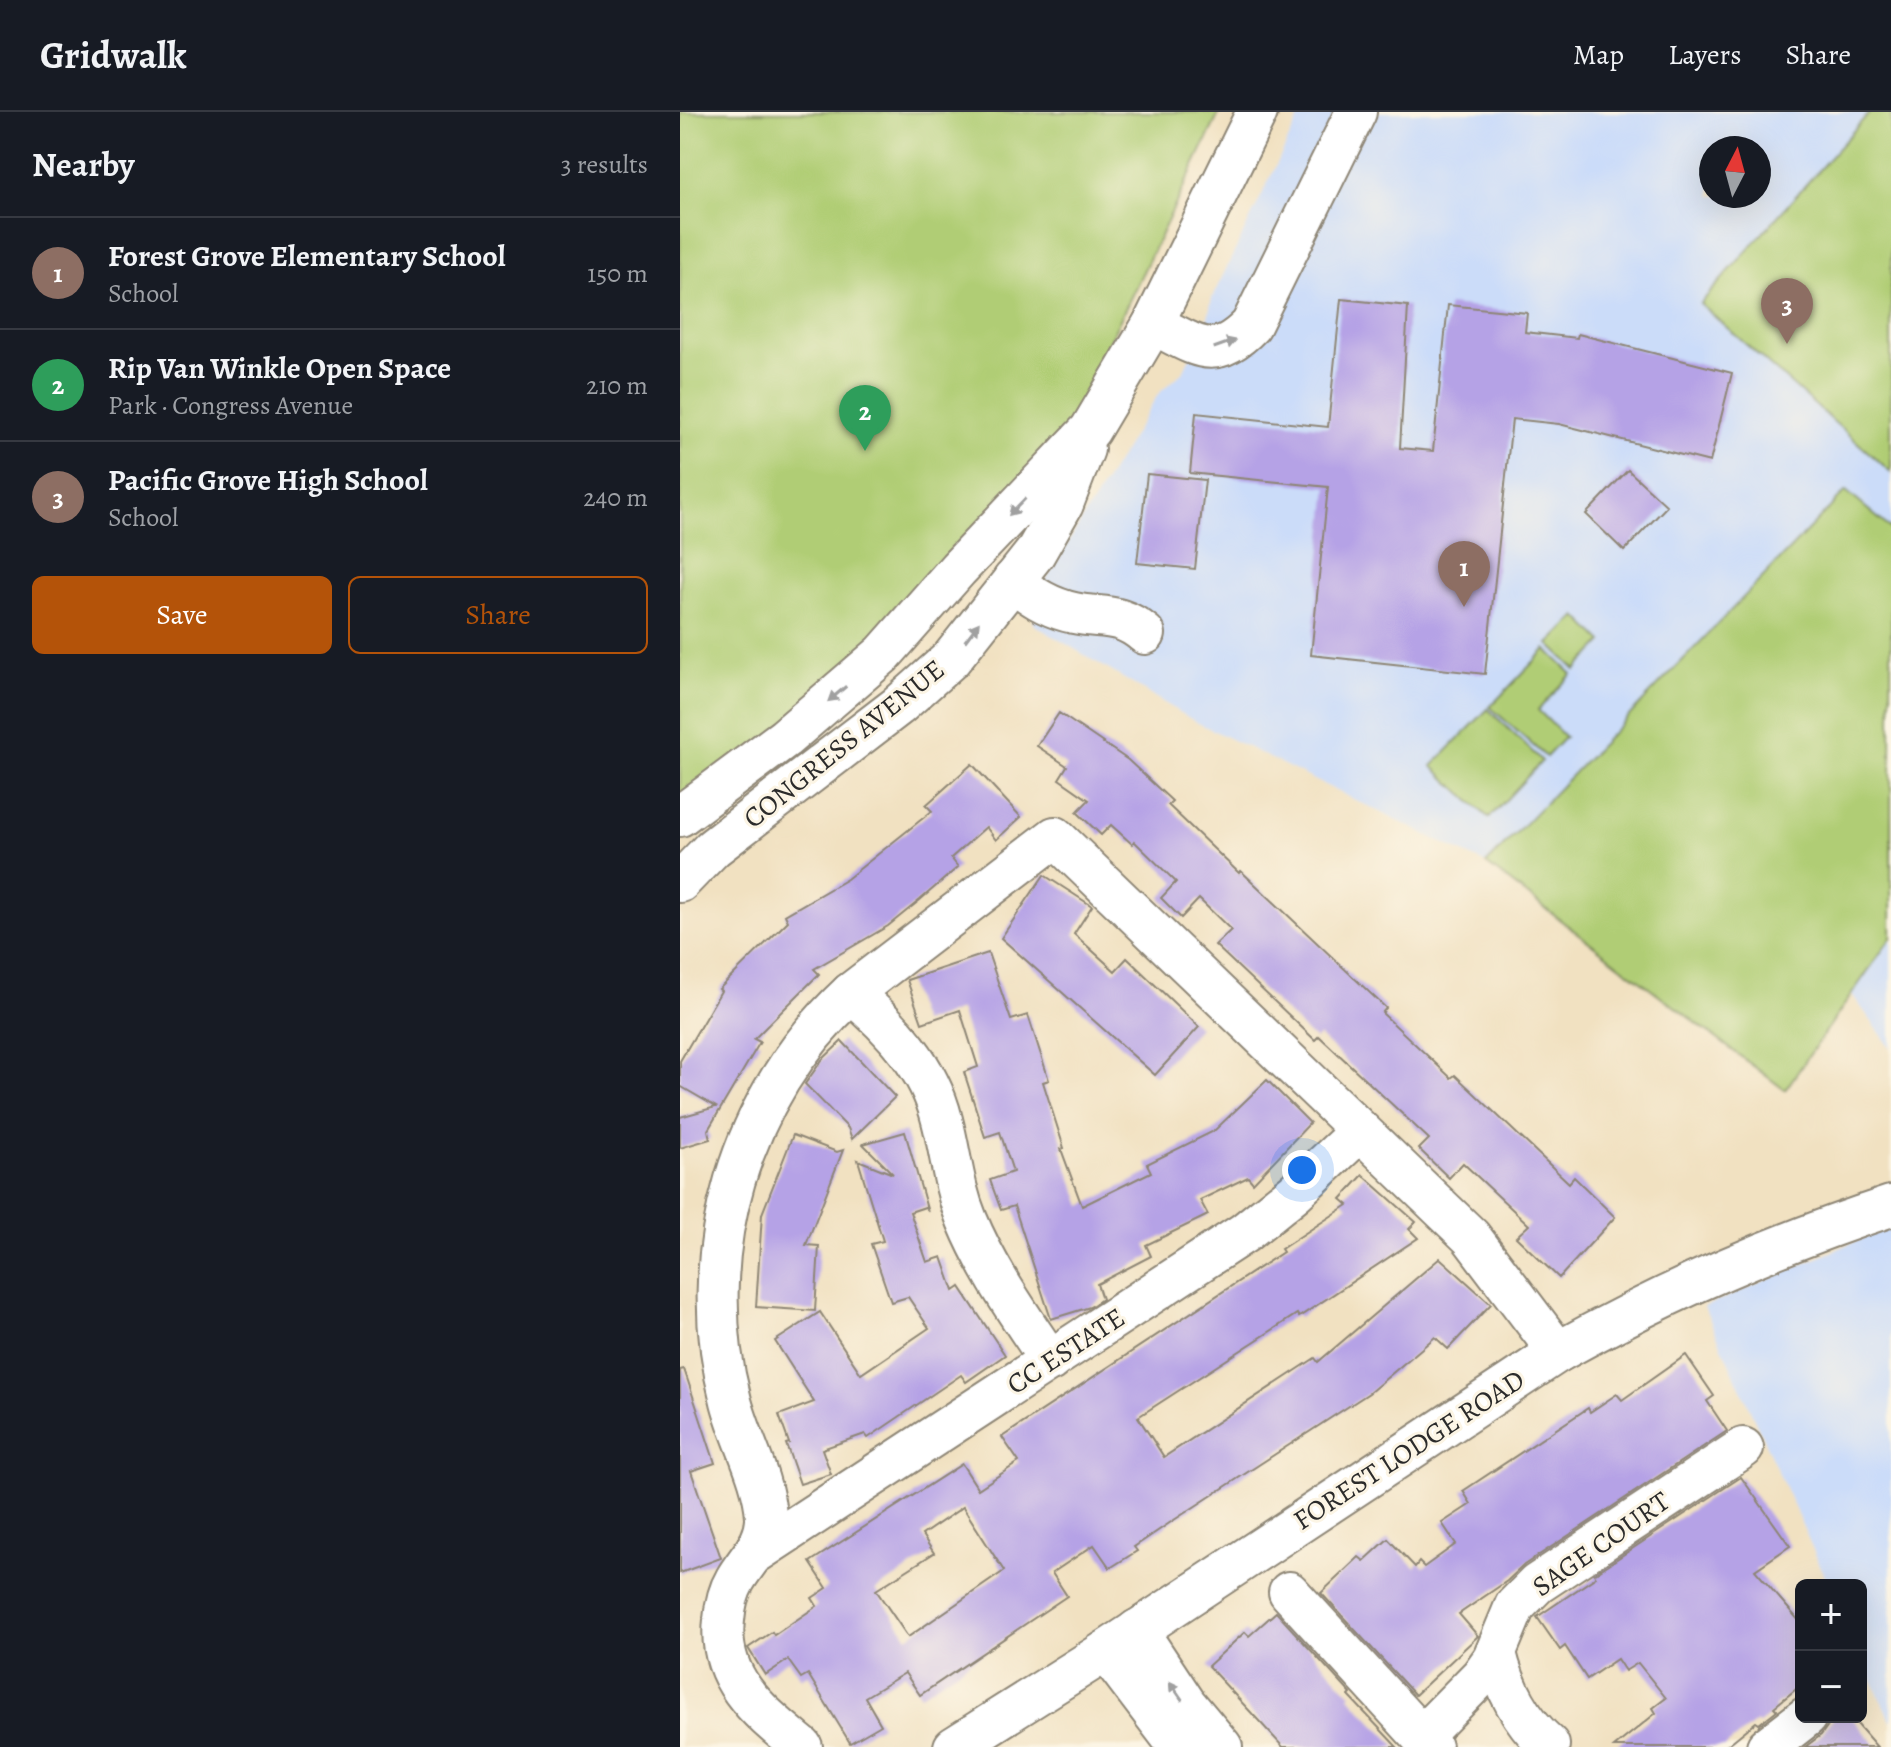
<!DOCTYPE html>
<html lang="en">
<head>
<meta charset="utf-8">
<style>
  :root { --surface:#171b24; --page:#242831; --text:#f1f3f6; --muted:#9ea1a6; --line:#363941; --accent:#b45309 }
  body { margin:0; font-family:Alegreya,serif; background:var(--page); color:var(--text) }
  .controls { position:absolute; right:24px; bottom:24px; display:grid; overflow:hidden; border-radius:12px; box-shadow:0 8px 32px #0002 }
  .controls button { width:72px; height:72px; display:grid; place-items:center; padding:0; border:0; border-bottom:2px solid var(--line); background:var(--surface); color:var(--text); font:40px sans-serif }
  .compass { position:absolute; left:1019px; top:24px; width:72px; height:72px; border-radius:50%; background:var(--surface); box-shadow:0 8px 32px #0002; rotate:6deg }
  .you { position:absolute; left:622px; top:1058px; width:28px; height:28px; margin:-20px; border:6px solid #fff; border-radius:50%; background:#1a73e8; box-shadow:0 0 0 12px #1a73e833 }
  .badge { display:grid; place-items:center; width:52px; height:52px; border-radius:50%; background:var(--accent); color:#fff; font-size:26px; font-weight:700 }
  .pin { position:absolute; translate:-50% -66px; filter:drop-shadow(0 2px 4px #0008) }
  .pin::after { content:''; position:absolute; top:42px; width:28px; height:24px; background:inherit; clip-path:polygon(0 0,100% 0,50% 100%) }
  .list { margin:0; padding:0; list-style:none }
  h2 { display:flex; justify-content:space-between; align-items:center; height:104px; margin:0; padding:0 32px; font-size:34px }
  h2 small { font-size:26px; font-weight:400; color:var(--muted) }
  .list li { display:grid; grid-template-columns:52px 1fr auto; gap:24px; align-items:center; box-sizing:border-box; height:112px; padding:0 32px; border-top:2px solid var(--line) }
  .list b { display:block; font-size:30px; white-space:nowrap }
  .list p { margin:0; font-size:26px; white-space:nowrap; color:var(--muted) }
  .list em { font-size:26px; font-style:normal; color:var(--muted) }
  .actions { display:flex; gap:16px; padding:24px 32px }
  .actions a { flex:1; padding:18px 0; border:2px solid var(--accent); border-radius:12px; text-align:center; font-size:28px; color:var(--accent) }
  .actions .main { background:var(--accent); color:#fff }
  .map { position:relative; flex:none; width:1211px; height:1635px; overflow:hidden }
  header { display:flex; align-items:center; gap:48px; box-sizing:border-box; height:112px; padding:0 40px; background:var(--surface); border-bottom:2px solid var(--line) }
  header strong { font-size:38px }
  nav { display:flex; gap:44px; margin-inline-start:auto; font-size:28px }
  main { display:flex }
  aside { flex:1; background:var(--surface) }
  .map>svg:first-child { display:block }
  .built { fill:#cbdcf9; fill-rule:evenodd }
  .green { fill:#b0cd74; stroke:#6e7c50; stroke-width:2 }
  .building { fill:#b5a2e6; fill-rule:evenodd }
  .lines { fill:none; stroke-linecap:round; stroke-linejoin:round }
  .minor-casing { stroke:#8e8676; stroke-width:44 }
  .minor { stroke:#fff; stroke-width:40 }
  .oneway { fill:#a0a0a0 }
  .labels { text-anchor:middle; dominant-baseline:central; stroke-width:6; stroke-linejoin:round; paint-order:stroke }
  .street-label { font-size:28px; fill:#2b2b2b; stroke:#fcf5e5 }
</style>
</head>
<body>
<header>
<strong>Gridwalk</strong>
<nav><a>Map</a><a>Layers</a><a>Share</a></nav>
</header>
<main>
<aside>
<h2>Nearby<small>3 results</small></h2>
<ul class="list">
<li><span class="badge" style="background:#8d6e63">1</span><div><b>Forest Grove Elementary School</b><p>School</p></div><em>150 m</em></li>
<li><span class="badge" style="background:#2e9e5b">2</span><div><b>Rip Van Winkle Open Space</b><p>Park · Congress Avenue</p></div><em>210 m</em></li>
<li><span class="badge" style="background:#8d6e63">3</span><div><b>Pacific Grove High School</b><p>School</p></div><em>240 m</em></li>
</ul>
<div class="actions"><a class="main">Save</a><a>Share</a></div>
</aside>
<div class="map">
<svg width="1211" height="1635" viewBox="0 0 1211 1635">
  <rect width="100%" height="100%" fill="#fcf5e5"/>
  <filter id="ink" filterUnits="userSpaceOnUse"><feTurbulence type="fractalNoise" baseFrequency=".0125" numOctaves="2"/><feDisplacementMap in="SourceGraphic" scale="16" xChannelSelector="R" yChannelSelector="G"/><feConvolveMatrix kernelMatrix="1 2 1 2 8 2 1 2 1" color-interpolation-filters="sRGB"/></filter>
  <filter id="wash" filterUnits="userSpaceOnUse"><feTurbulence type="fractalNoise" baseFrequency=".006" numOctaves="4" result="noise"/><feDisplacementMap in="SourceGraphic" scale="32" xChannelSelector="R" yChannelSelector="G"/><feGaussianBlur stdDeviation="1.8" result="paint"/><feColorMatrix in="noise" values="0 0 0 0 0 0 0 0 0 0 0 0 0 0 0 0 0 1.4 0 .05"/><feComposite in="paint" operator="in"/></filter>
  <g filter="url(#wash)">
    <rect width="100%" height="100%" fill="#f1e1c1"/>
    <g class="built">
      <path d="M 622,0 L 1211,0 L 1211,936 L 1171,881 L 1105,978 L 806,752 L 516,610 L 353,512 L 360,477 L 479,281 L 503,260 L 527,210 L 532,186 ZM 1031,36 L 1079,36 L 1079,84 L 1031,84 Z"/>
      <path d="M 1211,1114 L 1211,1610 L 1181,1544 L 1181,1473 L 1149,1473 L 1024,1195 Z"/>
    </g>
    <g class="green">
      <path d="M 0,0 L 540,0 L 393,305 L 346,373 L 278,457 L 0,704 Z"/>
      <path d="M 1190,0 L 1211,0 L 1211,360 L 1020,192 Z"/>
      <path d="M 1166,379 L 1211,417 L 1211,826 L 1105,978 L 806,752 Z"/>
      <path d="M 897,504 L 923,530 L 896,558 L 869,532 Z"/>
      <path d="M 866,537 L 892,562 L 858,598 L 885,625 L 866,645 L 810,595 Z"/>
      <path d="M 808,597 L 862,649 L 809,706 L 752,654 Z"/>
    </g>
    <g id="blocks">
      <g class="building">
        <path d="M 661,187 L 728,194 L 720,336 L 753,339 L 768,193 L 847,201 L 845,220 L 897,226 L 898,222 L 1052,261 L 1030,350 L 879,312 L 832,307 L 805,562 L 631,543 L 648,375 L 510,361 L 516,301 L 648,315 Z"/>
        <path d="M 948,358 L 987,394 L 944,439 L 906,402 Z"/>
        <path d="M 467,362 L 525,368 L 515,457 L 457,451 Z"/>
        <path d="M 379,601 L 448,648 L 492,689 L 488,693 L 559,761 L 561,759 L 706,896 L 702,901 L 771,966 L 775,963 L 889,1071 L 894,1065 L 935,1105 L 879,1166 L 836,1125 L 849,1113 L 783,1051 L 769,1066 L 739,1037 L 749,1027 L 639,924 L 635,928 L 535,833 L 551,818 L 519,787 L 501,806 L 481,786 L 496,770 L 454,729 L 452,732 L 431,713 L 421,723 L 397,700 L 409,688 L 379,667 L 387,654 L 357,634 Z"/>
        <path d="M 292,652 L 341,705 L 316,728 L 306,715 L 271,746 L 278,755 L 240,788 L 208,814 L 134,857 L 139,862 L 74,927 L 80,930 L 28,1018 L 30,1027 L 0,1036 L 0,1005 L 36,995 L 0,974 L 0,949 L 41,879 L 39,877 L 108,809 L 105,803 L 167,767 L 252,699 L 246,693 Z"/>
        <path d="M 364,763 L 412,794 L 394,822 L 435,859 L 447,846 L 519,915 L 475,963 L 321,826 Z"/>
        <path d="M 308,841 L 331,908 L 348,903 L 369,968 L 363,970 L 384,1036 L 381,1037 L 402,1094 L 471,1060 L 467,1052 L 534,1019 L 587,968 L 630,1011 L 573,1071 L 568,1065 L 520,1088 L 528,1103 L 466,1133 L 471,1144 L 417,1172 L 422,1187 L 410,1195 L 371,1207 L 334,1094 L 321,1098 L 310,1068 L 333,1060 L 320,1020 L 305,1025 L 284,960 L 298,955 L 280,898 L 242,911 L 227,868 Z"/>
        <path d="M 162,929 L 215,985 L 172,1027 L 168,1016 L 125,972 L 142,948 Z"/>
        <path d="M 225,1020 L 247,1097 L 245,1095 L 230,1100 L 247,1150 L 262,1145 L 274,1179 L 280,1175 L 325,1243 L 286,1270 L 281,1263 L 188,1326 L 185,1322 L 142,1337 L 151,1362 L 120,1372 L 106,1332 L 109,1331 L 99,1303 L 134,1290 L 95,1229 L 140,1200 L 181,1262 L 249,1216 L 228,1185 L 211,1190 L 191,1132 L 203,1129 L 178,1048 L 213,1062 L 183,1032 Z"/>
        <path d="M 113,1023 L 157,1040 L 163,1038 L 126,1133 L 139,1134 L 135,1199 L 76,1195 L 82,1102 Z"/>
        <path d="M 683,1063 L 736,1110 L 729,1117 L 738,1126 L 619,1205 L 617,1202 L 458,1305 L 484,1345 L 635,1246 L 638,1250 L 760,1146 L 811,1192 L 768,1237 L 755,1225 L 689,1281 L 491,1410 L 454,1435 L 457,1439 L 430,1456 L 414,1433 L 372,1461 L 387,1484 L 240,1583 L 225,1561 L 185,1585 L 201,1613 L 170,1631 L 128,1562 L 121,1566 L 108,1548 L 85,1563 L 68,1536 L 92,1520 L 94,1523 L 137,1494 L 132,1486 L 147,1476 L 130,1450 L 282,1352 L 298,1377 L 339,1350 L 322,1325 L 603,1140 L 601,1137 L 668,1093 L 661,1087 ZM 283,1395 L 324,1459 L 228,1525 L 196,1478 L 254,1441 L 242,1423 Z"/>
        <path d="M 1006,1243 L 1034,1284 L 1027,1289 L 1047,1319 L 844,1453 L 827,1469 L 779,1502 L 798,1524 L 735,1583 L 641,1481 L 679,1445 L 684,1449 L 708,1427 L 735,1455 L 739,1450 L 744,1455 L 776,1432 L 762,1411 L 791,1392 L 783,1379 L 908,1296 L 910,1300 L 937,1282 L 942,1288 Z"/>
        <path d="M 4,1257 L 35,1351 L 11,1359 L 41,1446 L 0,1461 L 0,1258 Z"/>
        <path d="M 1061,1365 L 1110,1434 L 1075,1458 L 1121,1511 L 1121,1573 L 1094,1595 L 1097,1598 L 1079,1612 L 1076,1610 L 1045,1635 L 934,1635 L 976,1601 L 973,1596 L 986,1586 L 958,1551 L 945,1559 L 937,1547 L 907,1567 L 885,1534 L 880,1538 L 857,1505 L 916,1465 L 914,1462 Z"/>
        <path d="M 596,1500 L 671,1582 L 669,1584 L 717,1635 L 603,1635 L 528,1554 L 565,1520 L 569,1524 Z"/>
        <path d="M 1154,1605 L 1171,1605 L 1197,1635 L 1125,1635 L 1141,1623 Z"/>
      </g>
    </g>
  </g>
  <g filter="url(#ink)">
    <use href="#blocks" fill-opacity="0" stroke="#8e8676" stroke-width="2"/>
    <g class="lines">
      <g class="minor-casing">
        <g id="minor">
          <path d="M 473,212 C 515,232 533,253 571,213 L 676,0"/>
          <path d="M 333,468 C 350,484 371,496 394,501 C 423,507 439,500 465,522"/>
          <path d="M 0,704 L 105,626 L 203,542 L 278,457 L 410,318 L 473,212 L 577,0"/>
          <path d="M 0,770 L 33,736 L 218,594 L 271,547 L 355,441 L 383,392 L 404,337"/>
          <path d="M 171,881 C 212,915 249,955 262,1008 C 271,1042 273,1074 287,1108 C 308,1159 340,1203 370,1249"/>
          <path d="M 77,1440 L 564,1121 L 615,1080 L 680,1019"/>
          <path d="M 609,1480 L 751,1635"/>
          <path d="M 457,1518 L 506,1592 L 542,1635"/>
          <path d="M 426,1539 L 499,1635"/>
          <path d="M 816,1541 C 824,1575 842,1610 869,1633"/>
          <path d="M 742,1624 L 801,1564 L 813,1547 L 835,1494 L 857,1472 L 1063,1336"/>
          <path d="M 122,1635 C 81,1601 37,1568 44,1508 C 45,1495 48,1480 55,1468 C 67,1447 87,1431 86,1404 C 83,1364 61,1328 51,1289 C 12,1142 60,984 171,881 L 375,725 L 791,1125 L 878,1240"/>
          <path d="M 274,1635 L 426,1539 L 878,1240 C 984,1181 1095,1132 1211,1094"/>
          <path d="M 1087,1635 L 1126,1605"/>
        </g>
      </g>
      <use href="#minor" class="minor"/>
    </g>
    <defs><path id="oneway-solid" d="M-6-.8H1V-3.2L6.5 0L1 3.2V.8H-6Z" transform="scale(2)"/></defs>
    <g class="oneway">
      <use href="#oneway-solid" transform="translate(545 232) rotate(-19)"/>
      <use href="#oneway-solid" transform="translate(337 395) rotate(134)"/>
      <use href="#oneway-solid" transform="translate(292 520) rotate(-53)"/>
      <use href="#oneway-solid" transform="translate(157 582) rotate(140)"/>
      <use href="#oneway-solid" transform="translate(496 1579) rotate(-125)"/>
    </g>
  </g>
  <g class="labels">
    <g class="street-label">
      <text transform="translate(164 632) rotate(-39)">CONGRESS AVENUE</text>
      <text transform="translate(386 1239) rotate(-33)">CC ESTATE</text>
      <text transform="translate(729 1338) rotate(-33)">FOREST LODGE ROAD</text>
      <text transform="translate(921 1432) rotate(-35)">SAGE COURT</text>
    </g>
  </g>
</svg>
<div class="controls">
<button>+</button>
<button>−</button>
</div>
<svg class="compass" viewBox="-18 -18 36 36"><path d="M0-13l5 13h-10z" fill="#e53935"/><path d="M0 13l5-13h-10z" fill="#9ea1a6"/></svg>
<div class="you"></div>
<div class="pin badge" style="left:784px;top:495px;background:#8d6e63">1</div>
<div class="pin badge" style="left:185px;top:339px;background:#2e9e5b">2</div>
<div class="pin badge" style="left:1107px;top:232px;background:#8d6e63">3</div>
</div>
</main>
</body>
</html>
